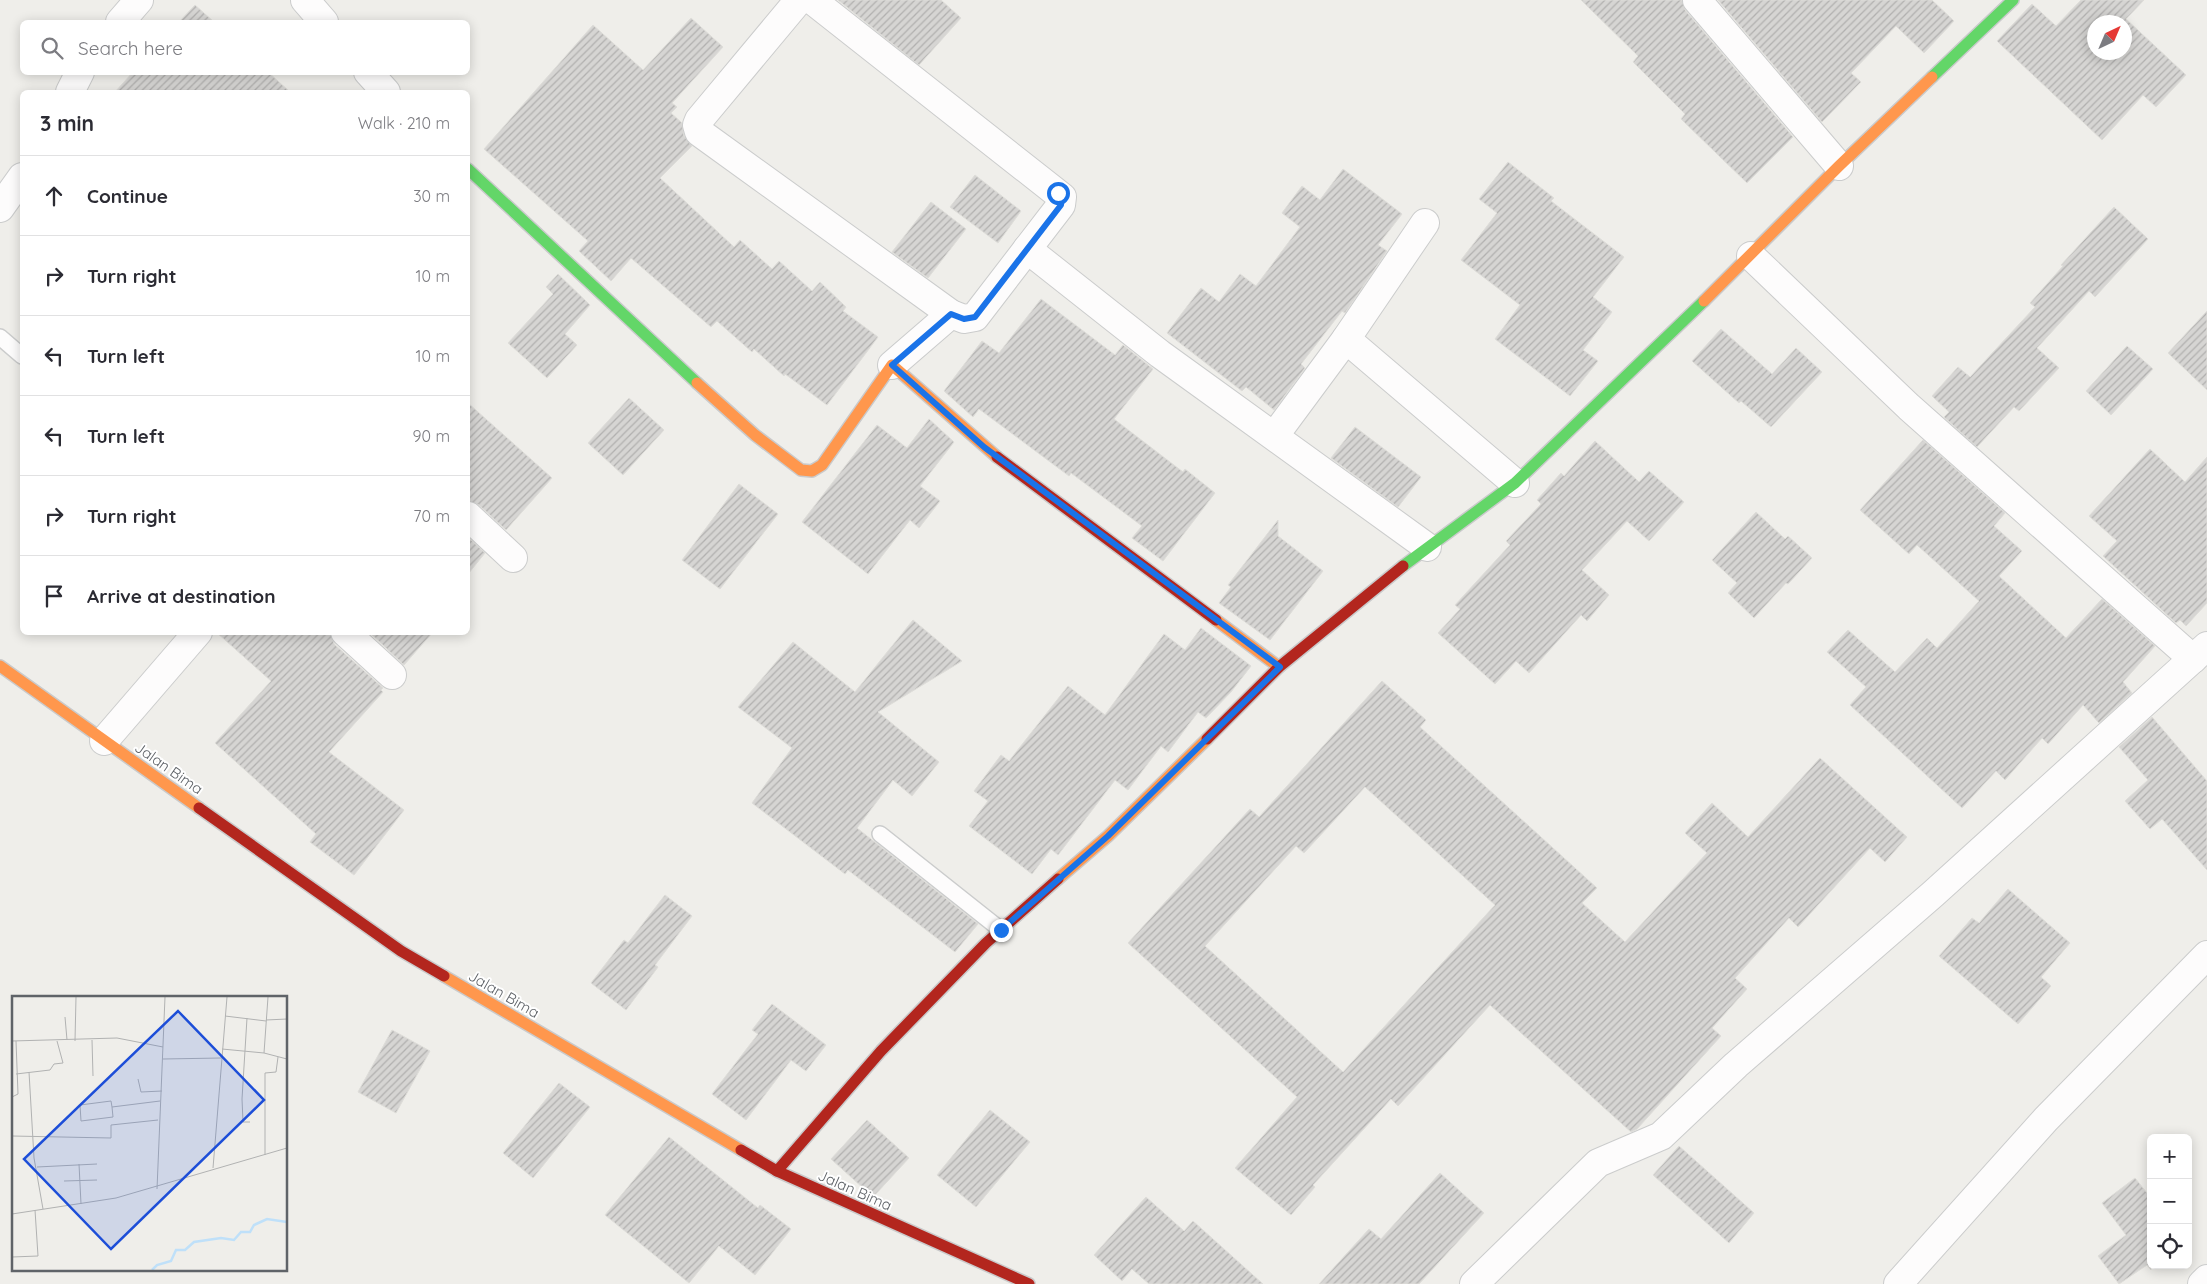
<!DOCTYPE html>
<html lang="en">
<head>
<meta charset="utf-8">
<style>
  :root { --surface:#fff; --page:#f2f2f3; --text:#2b2b33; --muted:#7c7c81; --line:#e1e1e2 }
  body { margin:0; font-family:Quicksand,sans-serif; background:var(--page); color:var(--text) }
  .controls { position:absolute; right:15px; bottom:15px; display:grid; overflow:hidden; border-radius:8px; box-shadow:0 2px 12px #0003 }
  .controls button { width:45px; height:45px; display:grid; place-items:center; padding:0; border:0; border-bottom:1px solid var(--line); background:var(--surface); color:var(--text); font:25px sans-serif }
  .compass { position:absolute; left:2087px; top:15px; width:45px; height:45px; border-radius:50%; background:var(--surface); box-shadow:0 2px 12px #0003; rotate:44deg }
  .stop { position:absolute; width:15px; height:15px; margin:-11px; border:4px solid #1a73e8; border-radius:50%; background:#fff }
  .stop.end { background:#1a73e8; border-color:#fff; box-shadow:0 1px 5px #0008 }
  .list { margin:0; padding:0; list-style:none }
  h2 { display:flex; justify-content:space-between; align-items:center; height:65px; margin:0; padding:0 20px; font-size:21px }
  h2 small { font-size:16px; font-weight:400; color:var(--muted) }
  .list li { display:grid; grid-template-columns:32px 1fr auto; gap:15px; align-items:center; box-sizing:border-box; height:80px; padding:0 20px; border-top:1px solid var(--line) }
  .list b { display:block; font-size:19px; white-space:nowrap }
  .list em { font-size:16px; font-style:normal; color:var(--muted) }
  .icon { flex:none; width:28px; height:28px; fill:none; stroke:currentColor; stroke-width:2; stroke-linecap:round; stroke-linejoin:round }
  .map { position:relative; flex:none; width:2207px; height:1284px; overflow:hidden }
  .search { position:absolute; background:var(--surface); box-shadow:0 2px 12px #0003; left:20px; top:20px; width:450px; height:55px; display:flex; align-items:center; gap:12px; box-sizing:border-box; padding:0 18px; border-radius:8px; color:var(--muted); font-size:19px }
  .panel { position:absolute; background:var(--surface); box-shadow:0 2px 12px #0003; left:20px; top:90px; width:450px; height:545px; border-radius:8px }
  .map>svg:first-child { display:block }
  .building { fill:url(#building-hatch); stroke:#deddd9; fill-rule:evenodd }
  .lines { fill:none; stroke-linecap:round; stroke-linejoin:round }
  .lane-casing { stroke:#cbcccc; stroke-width:18 }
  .street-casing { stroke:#cbcccc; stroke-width:30 }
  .fast-casing { stroke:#cacacb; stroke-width:14 }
  .slow-casing { stroke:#cacacb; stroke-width:14 }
  .jam-casing { stroke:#cacacb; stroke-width:14 }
  .lane { stroke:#fdfcfc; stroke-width:15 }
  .street { stroke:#fdfcfc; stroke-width:28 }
  .fast { stroke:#63d668; stroke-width:11 }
  .slow { stroke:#ff974d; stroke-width:11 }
  .jam { stroke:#b3261e; stroke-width:11 }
  .route { stroke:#1a73e8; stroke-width:6 }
  .labels { text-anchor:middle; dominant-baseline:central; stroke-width:4; stroke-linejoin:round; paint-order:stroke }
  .street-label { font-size:15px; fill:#5f6368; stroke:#fff }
  .inset-river { fill:none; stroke:#bfe0f9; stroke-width:2.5 }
  .inset-road { fill:none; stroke:#b1b2b2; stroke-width:1 }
  .view { fill:#1d4ed8; fill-opacity:0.15; stroke:#1d4ed8; stroke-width:2.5 }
  .inset-edge { fill:none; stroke:#5f6368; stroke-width:2.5 }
</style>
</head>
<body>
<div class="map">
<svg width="2207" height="1284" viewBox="0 0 2207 1284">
  <defs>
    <pattern id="building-hatch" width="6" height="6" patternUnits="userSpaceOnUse" patternTransform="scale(1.25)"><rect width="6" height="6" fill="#d6d5d3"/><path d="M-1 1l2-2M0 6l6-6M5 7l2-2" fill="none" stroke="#b1b0af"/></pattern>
  </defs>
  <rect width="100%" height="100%" fill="#efeeea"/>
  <g class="building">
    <path d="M 838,0 L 941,0 L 961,18 L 919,65 Z"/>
    <path d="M 1581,0 L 1682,0 L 1685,10 L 1793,137 L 1747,183 L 1681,119 L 1685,114 L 1633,62 L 1638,56 Z"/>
    <path d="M 1718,0 L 1932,0 L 1954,21 L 1924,53 L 1896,26 L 1851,73 L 1861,82 L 1822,122 Z"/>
    <path d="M 2081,0 L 2144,0 L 2126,19 L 2186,75 L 2156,107 L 2143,95 L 2102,140 L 1997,41 L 2032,4 L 2056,26 ZM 2094,22 L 2124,22 L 2124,52 L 2094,52 Z"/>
    <path d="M 195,5 L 214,22 L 179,22 Z"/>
    <path d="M 691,18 L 723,47 L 672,103 L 677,107 L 671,113 L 682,123 L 684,136 L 692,146 L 660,178 L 734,247 L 740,240 L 772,269 L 779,261 L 812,291 L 820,282 L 846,307 L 843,311 L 878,337 L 827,405 L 785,374 L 784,376 L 754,349 L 752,352 L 717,321 L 711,327 L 631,258 L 611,281 L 579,251 L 588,241 L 484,149 L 593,25 L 643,70 Z"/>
    <path d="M 133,72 L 268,72 L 290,92 L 115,92 Z"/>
    <path d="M 1508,162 L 1554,198 L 1551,201 L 1624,257 L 1593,297 L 1612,312 L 1583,350 L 1598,361 L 1570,396 L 1495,339 L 1520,305 L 1461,260 L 1497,213 L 1479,199 Z"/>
    <path d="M 1343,169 L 1402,214 L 1378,245 L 1387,251 L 1345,313 L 1342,311 L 1301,364 L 1305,368 L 1274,410 L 1246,387 L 1242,391 L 1167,333 L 1201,288 L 1219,302 L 1240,274 L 1256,286 L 1300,227 L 1282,213 L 1302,186 L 1320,200 Z"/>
    <path d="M 975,175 L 1021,211 L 998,243 L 950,207 Z"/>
    <path d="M 931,202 L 966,229 L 928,278 L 892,252 Z"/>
    <path d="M 2114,207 L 2148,239 L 2095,297 L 2089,291 L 2037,348 L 2059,368 L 2019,411 L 2014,407 L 1977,447 L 1944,417 L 1949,412 L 1932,396 L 1958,367 L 1970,377 L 2035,307 L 2030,303 L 2063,266 L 2061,265 Z"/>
    <path d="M 558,274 L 590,305 L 565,334 L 577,345 L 547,378 L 508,343 L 553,294 L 546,287 Z"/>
    <path d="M 1041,299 L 1115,355 L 1123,345 L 1153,369 L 1114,419 L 1183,472 L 1185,469 L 1215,493 L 1163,561 L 1132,538 L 1142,526 L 1071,473 L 1069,476 L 979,409 L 973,417 L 944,391 L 982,341 L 999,353 Z"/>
    <path d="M 2207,311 L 2207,390 L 2168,353 Z"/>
    <path d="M 1721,329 L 1772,374 L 1796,348 L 1822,372 L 1771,427 L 1741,401 L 1739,403 L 1692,361 Z"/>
    <path d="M 2127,346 L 2153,369 L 2111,415 L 2086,391 Z"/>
    <path d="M 629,398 L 664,430 L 623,475 L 588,443 Z"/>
    <path d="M 468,403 L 552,478 L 506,530 L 479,505 L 468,501 Z"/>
    <path d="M 929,419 L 954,442 L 920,486 L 940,501 L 919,528 L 910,520 L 868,574 L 802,522 L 877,425 L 907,448 Z"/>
    <path d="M 1355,427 L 1421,477 L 1398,507 L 1331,458 Z"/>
    <path d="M 1923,440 L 2005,513 L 1994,526 L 2022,551 L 1999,576 L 2066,638 L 2102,599 L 2155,646 L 2123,682 L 2132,693 L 2099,723 L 2083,705 L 2048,744 L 2042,738 L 2005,780 L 1996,771 L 1962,808 L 1850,705 L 1866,687 L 1827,652 L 1848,630 L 1895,672 L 1927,638 L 1937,648 L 1979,601 L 1917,545 L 1909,554 L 1860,510 Z"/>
    <path d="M 1595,441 L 1639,482 L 1649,471 L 1684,502 L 1649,541 L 1627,521 L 1582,570 L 1609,595 L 1587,621 L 1581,615 L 1529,673 L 1516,661 L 1495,684 L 1438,633 L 1460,609 L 1455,605 L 1510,545 L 1506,541 L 1541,504 L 1537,500 L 1561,473 L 1564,476 Z"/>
    <path d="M 2150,449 L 2185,482 L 2207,457 L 2207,603 L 2186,626 L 2180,620 L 2176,623 L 2103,556 L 2117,541 L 2089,516 Z"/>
    <path d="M 739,484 L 778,514 L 720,589 L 682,560 Z"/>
    <path d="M 1756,512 L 1785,539 L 1788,536 L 1812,558 L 1788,584 L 1786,583 L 1754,618 L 1728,593 L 1737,583 L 1712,560 Z"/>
    <path d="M 1278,520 L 1278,536 L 1323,571 L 1270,640 L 1219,603 L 1231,587 L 1228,585 Z"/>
    <path d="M 468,537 L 485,553 L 468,574 Z"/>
    <path d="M 913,620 L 962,661 L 878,712 L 939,762 L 912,796 L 893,780 L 857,828 L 978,924 L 955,952 L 848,870 L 845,874 L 752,803 L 792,748 L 738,707 L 793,642 L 855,692 Z"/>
    <path d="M 1201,628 L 1251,666 L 1231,692 L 1206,718 L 1198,712 L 1168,752 L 1161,746 L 1128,790 L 1115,780 L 1058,855 L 1051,849 L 1032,874 L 969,826 L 988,801 L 974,791 L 1001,755 L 1009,761 L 1068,686 L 1105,715 L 1164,634 L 1185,650 Z"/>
    <path d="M 216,632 L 330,632 L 334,644 L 383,688 L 381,690 L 383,692 L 329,752 L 404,810 L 354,875 L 310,842 L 316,834 L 215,743 L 271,681 Z"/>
    <path d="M 369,632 L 433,632 L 404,665 Z"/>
    <path d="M 1382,681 L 1426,720 L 1420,727 L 1597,888 L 1582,903 L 1625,942 L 1707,853 L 1685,833 L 1712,803 L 1748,837 L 1820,758 L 1907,837 L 1885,862 L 1870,848 L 1798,927 L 1789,918 L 1735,978 L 1747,989 L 1712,1028 L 1721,1036 L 1637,1129 L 1631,1132 L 1490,1005 L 1398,1106 L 1391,1099 L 1313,1185 L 1315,1187 L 1291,1215 L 1235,1168 L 1297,1097 L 1128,943 L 1250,809 L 1259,817 ZM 1365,787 L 1495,905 L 1343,1072 L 1205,946 L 1296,846 L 1304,853 Z"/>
    <path d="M 2152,717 L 2207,781 L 2207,870 L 2162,819 L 2150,829 L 2125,801 L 2148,780 L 2119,747 Z"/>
    <path d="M 2008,889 L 2070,943 L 2041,977 L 2051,986 L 2018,1024 L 1939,956 L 1972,918 L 1979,923 Z"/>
    <path d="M 665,895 L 692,916 L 655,965 L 658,967 L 626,1010 L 591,983 L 624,940 L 628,943 Z"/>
    <path d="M 772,1004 L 826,1045 L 806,1071 L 791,1060 L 746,1120 L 712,1094 L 758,1034 L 752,1030 Z"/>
    <path d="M 392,1030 L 430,1051 L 396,1113 L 358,1092 Z"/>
    <path d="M 559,1083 L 590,1107 L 533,1178 L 503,1153 Z"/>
    <path d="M 990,1110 L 1030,1142 L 976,1207 L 937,1175 Z"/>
    <path d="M 867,1120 L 909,1158 L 873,1197 L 831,1159 Z"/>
    <path d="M 669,1137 L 758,1208 L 760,1205 L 791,1229 L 755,1275 L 719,1246 L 689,1283 L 605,1215 Z"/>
    <path d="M 1679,1146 L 1754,1213 L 1729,1243 L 1653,1175 Z"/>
    <path d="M 1440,1173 L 1484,1213 L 1419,1284 L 1319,1284 L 1369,1229 L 1381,1239 Z"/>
    <path d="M 2135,1178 L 2151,1198 L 2151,1270 L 2147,1265 L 2119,1284 L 2098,1256 L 2126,1235 L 2102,1203 Z"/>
    <path d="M 1146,1197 L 1184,1231 L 1193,1221 L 1263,1284 L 1149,1284 L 1132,1269 L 1122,1281 L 1094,1255 Z"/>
  </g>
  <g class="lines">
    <g class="lane-casing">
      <g id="lane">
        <path d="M 0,337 L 22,356"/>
        <path d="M 880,834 L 1001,930"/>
      </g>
    </g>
    <g class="street-casing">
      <g id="street">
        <path d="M 305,0 L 324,22"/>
        <path d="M 799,0 L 699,120 L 697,125 L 699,132 L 951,314 L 964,319 L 975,317 L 1061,205 L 1062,197 L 812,0"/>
        <path d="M 1697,0 L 1839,166"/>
        <path d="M 120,22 L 139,0"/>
        <path d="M 368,72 L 386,92"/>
        <path d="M 70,92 L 80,72"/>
        <path d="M 0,208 L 22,177"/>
        <path d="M 1425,223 L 1346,339 L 1515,483"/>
        <path d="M 1027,249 L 1160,354 L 1427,547"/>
        <path d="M 1751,256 L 1909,407 L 2193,659"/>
        <path d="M 892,365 L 951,314"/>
        <path d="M 1275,435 L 1346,339"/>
        <path d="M 468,516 L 513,558"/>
        <path d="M 345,632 L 392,675"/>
        <path d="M 104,741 L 198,632"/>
        <path d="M 1474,1284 L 1598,1163 L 1661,1136 L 1736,1065 L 1933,894 L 2207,646"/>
        <path d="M 1898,1284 L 2046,1119 L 2207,955"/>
        <path d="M 2202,1284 L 2207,1279"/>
      </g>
    </g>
    <g class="fast-casing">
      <g id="fast">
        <path d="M 1932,77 L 2013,0"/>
        <path d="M 468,169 L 697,383"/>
        <path d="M 1403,566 L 1515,483 L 1704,301"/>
      </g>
    </g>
    <g class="slow-casing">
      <g id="slow">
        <path d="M 1704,301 L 1839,166 L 1932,77"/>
        <path d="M 697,383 L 755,435 L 801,470 L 812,471 L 822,465 L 892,365 L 997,457"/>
        <path d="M 1216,620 L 1279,667"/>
        <path d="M 0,666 L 199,808"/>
        <path d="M 1058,879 L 1108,836 L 1207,739"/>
        <path d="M 444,976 L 741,1150"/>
      </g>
    </g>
    <g class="jam-casing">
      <g id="jam">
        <path d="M 997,457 L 1216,620"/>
        <path d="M 1207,739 L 1279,667 L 1403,566"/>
        <path d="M 199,808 L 401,951 L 444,976"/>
        <path d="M 741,1150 L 777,1171 L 1029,1284"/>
        <path d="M 777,1171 L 881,1051 L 986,943 L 1058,879"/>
      </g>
    </g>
    <use href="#lane" class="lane"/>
    <use href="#street" class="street"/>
    <use href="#fast" class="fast"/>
    <use href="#slow" class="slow"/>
    <use href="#jam" class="jam"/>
  </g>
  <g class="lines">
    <path class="route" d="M 1001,930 L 1108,836 L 1280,667 L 984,447 L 892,365 L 951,314 L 964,319 L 975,317 L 1061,205 L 1062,197 L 1058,193"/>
  </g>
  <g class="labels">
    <g class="street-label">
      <text transform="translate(169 768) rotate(35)">Jalan Bima</text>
      <text transform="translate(504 994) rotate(30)">Jalan Bima</text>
      <text transform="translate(855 1190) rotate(24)">Jalan Bima</text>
    </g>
  </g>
  <g transform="translate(12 996)">
    <rect width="275" height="275" fill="#efeeea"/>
    <path class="inset-river" d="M 140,274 L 145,269 L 159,265 L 164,254 L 173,254 L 182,246 L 209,242 L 222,244 L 229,236 L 238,236 L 242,229 L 255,223 L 275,226"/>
    <path class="inset-road" d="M 213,20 L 254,25M 53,21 L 55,44M 235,22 L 230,103 L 231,126 L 238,126M 254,24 L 275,23M 80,44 L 81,80M 0,45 L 105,42 L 151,51M 63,45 L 64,1M 210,53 L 252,57 L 275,63M 252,57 L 256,1M 151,63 L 209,62M 17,76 L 22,162 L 31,213M 4,78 L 38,74 L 42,68 L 51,67 L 45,45M 126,83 L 129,96 L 150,95M 0,101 L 6,98 L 4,45M 100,111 L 99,105 L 68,109 L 69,125 L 101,121 L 100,111 L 148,105M 0,140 L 99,142 L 99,129 L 146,124M 253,159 L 253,77 L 264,76 L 266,61M 67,168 L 69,208M 25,171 L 85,168M 201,172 L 215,1M 52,185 L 85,184M 145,193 L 153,1M 0,218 L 104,202 L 275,152M 0,261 L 26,260 L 23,214"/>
    <path class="view" d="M 166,15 L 252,104 L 99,253 L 12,163 Z"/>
    <rect width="275" height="275" class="inset-edge"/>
  </g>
</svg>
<div class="controls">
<button>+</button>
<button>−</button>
<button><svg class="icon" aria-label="locate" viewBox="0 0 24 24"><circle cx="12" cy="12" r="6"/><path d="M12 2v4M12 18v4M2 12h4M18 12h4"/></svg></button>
</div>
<svg class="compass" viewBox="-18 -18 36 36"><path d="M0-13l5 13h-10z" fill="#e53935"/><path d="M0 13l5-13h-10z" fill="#7c7c81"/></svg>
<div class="stop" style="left:1058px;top:193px"></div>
<div class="stop end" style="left:1001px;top:930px"></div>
<div class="search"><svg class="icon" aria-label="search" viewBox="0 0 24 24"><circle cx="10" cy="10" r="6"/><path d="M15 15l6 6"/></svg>Search here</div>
<section class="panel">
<h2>3 min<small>Walk · 210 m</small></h2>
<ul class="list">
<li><svg class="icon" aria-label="ahead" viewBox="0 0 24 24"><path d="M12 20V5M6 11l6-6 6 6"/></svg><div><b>Continue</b></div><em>30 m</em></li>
<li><svg class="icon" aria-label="right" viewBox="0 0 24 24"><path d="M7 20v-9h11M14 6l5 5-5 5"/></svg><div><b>Turn right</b></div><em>10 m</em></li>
<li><svg class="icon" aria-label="left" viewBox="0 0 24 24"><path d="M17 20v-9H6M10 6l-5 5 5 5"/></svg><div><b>Turn left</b></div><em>10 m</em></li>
<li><svg class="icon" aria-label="left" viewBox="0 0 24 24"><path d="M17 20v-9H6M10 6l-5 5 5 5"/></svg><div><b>Turn left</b></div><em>90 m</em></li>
<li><svg class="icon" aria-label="right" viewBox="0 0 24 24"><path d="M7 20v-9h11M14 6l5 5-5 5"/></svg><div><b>Turn right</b></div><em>70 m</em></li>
<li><svg class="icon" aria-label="arrive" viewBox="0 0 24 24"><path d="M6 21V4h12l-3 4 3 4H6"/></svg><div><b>Arrive at destination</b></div></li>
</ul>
</section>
</div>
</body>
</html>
